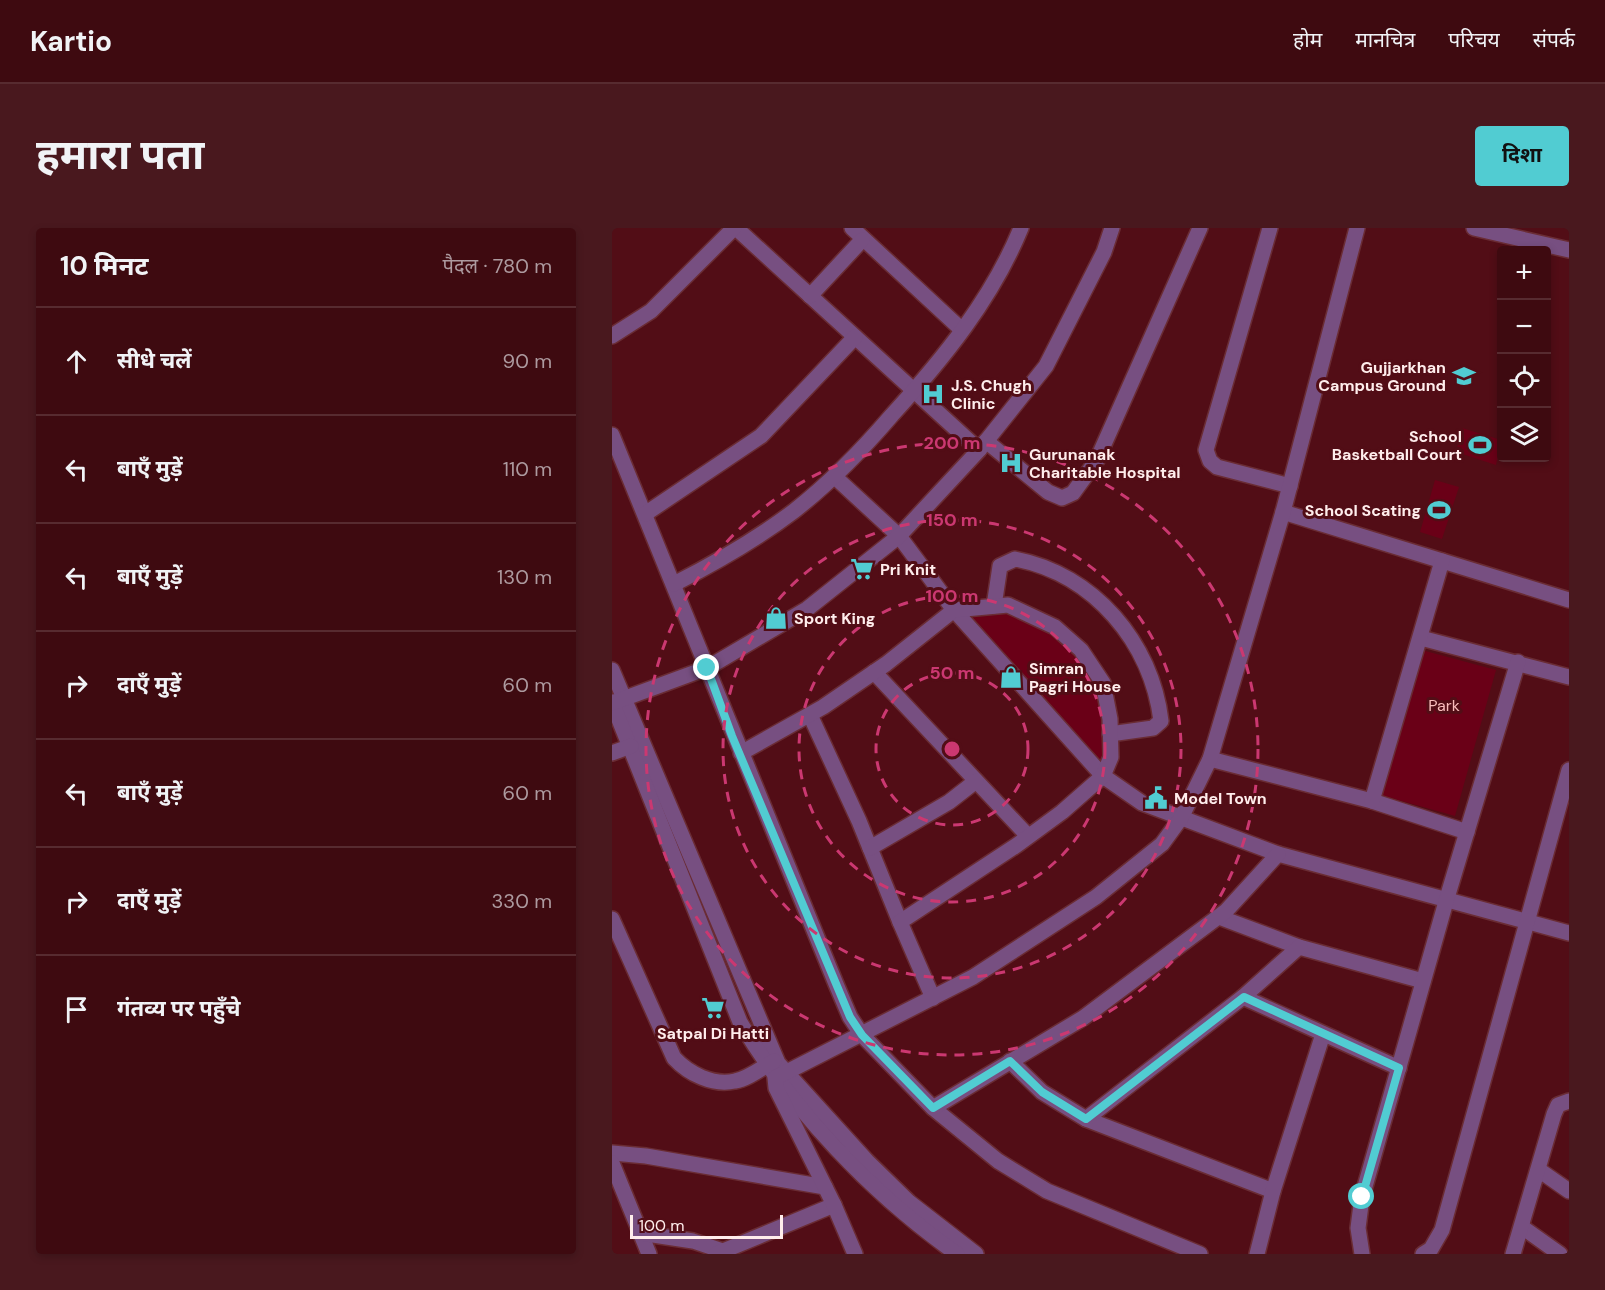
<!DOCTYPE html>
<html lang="hi">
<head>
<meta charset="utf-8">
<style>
  :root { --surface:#3e0a10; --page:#49181e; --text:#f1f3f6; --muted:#ad9a9f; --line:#572b30; --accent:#51ccd2 }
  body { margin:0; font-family:"DM Sans","Noto Sans Devanagari",sans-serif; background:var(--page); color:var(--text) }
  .controls { position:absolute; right:18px; top:18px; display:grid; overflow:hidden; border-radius:6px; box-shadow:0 3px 9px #0003 }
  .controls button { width:54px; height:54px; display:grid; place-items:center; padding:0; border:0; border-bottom:2px solid var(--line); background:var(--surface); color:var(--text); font:30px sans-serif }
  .scale { position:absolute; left:18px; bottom:15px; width:153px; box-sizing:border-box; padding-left:6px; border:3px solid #ffedec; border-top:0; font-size:16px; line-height:21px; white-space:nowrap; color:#ffedec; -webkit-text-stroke:4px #520d16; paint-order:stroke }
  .stop { position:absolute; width:18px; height:18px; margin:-14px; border:4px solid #51ccd2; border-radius:50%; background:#fff }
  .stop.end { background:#51ccd2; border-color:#fff; box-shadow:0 2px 6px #0008 }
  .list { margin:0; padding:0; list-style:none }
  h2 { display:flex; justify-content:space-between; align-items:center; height:78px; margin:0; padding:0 24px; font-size:26px }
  h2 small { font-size:20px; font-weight:400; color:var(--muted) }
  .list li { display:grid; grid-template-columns:39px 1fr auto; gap:18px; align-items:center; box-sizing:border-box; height:108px; padding:0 24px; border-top:2px solid var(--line) }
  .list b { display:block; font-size:22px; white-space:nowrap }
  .list em { font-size:20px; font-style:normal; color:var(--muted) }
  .icon { flex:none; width:33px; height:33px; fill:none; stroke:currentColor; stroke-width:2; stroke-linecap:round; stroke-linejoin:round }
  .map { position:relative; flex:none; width:957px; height:1026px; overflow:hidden; border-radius:6px }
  header { display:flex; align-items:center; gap:36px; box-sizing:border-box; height:84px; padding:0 30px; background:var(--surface); border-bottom:2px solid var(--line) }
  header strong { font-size:28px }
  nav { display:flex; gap:33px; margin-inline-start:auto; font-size:21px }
  .intro { display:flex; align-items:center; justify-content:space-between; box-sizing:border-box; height:144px; padding:0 36px }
  h1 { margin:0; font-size:42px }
  .button { padding:15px 27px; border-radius:6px; background:var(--accent); color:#111; font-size:21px; font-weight:700 }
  main { display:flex; gap:36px; padding:0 36px }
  aside { flex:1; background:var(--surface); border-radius:6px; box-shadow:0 3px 9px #0003 }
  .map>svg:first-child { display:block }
  .green { fill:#6a0017 }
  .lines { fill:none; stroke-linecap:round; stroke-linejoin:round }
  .minor-casing { stroke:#6a2c34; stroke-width:18 }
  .minor { stroke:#774f81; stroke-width:15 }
  .route { stroke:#51ccd2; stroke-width:8 }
  .ring { fill:none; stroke:#cb3871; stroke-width:3; stroke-dasharray:10 8 }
  .labels { text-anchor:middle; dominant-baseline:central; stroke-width:6; stroke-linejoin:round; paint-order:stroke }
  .poi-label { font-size:16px; font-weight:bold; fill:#ffedec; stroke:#520d16; text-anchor:start }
  .park-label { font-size:16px; fill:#fabebd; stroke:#520d16 }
  .centre { fill:#cb3871; stroke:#520d16; stroke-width:3 }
  .ring-label { font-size:18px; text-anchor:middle; font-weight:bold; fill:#cb3871; stroke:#520d16; stroke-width:6; stroke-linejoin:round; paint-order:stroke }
</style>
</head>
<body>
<header>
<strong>Kartio</strong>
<nav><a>होम</a><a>मानचित्र</a><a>परिचय</a><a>संपर्क</a></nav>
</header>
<div class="intro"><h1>हमारा पता</h1><a class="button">दिशा</a></div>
<main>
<aside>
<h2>10 मिनट<small>पैदल · 780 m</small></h2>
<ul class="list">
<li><svg class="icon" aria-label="ahead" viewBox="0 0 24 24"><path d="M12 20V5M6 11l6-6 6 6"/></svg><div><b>सीधे चलें</b></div><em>90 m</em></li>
<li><svg class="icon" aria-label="left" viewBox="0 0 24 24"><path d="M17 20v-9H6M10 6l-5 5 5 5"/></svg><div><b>बाएँ मुड़ें</b></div><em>110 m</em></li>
<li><svg class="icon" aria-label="left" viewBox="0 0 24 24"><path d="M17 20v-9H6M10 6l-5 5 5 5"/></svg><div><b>बाएँ मुड़ें</b></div><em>130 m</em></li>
<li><svg class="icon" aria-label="right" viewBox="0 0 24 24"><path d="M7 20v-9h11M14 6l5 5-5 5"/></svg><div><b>दाएँ मुड़ें</b></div><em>60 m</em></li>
<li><svg class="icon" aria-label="left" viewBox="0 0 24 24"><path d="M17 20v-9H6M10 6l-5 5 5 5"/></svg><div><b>बाएँ मुड़ें</b></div><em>60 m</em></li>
<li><svg class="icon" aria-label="right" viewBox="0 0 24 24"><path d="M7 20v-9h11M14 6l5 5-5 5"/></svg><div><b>दाएँ मुड़ें</b></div><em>330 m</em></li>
<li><svg class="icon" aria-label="arrive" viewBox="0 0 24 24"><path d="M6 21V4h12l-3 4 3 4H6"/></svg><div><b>गंतव्य पर पहुँचे</b></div></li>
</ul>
</aside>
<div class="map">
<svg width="957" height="1026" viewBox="0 0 957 1026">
  <rect width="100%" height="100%" fill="#520d16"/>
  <g class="green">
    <path d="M 850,200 L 889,212 L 884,237 L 844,224 Z"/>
    <path d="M 823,252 L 847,259 L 830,311 L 808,304 Z"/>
    <path d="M 395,380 L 441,400 L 489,455 L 496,529 L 490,544 L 348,385 Z"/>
    <path d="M 806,421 L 884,442 L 843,588 L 768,567 Z"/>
  </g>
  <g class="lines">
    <g class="minor-casing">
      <g id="minor">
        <path d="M 124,0 L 367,222"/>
        <path d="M 240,0 L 350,102"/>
        <path d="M 658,0 L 594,222 L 598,233 L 605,239 L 678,258"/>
        <path d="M 862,0 L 957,22"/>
        <path d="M 198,68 L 250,12"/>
        <path d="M 0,108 L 39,83 L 122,0"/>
        <path d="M 0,207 L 224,756 L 238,789 L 250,807 L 321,880 L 386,933 L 435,963 L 588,1026"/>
        <path d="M 374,213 L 436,264 L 450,270 L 461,265 L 485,232 L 588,0"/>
        <path d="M 223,249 L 287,308 L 342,382 L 491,548 L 530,575 L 666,626 L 957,705"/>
        <path d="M 671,284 L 957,372"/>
        <path d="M 33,286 L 149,208 L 243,109"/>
        <path d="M 62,356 C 103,335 145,311 182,283 C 219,254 250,222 280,187 C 331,131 380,71 409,0"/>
        <path d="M 382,378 L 388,338 L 403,331 C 482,346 540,415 549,493 L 541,500 L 498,506"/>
        <path d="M 809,410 L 957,449"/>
        <path d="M 0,442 L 166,835 L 255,933 L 297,974 L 364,1026"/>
        <path d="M 262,444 L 416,608"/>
        <path d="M 0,474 L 128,794 C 181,883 260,966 345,1026"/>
        <path d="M 0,475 L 95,440 L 195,381 L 287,308 L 367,222 L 434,138 L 492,24 L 500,0"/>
        <path d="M 198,487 L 247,593 L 288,694"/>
        <path d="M 0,525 L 19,518"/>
        <path d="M 129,525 L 211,479 L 274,436 L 342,382 L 396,377 L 443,399 L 469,422 L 491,455 L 498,491 L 499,529 L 491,548 L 450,584 L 405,617 L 288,694 L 321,770"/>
        <path d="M 598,531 L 760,573 L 855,604"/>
        <path d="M 760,573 L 830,333"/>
        <path d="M 258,620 L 337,574 L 364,553"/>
        <path d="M 607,689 L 687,719"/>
        <path d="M 0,691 L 62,830 C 77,846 101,858 123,853 C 136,851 151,839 162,833"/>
        <path d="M 398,833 L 430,864 L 474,891 L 661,963"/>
        <path d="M 787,840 L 631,769 L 687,719 L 811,753"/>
        <path d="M 321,880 L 471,790 L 614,683 L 666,626"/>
        <path d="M 474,891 L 631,769"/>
        <path d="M 0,925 L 34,928 L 213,959"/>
        <path d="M 0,935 L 37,1026"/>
        <path d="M 927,942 L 957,963"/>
        <path d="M 910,999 L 948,1026"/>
        <path d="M 28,1005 L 81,1013 L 111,1023"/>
        <path d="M 104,1026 L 222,977"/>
        <path d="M 243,1026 L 222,977 L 164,860 L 163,850 L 361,749 L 484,669 L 550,616 L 569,590 L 598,531 L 671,284 L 745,0"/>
        <path d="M 645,1026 L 661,963 L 711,806"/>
        <path d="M 750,1026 L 746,1000 L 750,969 L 835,670 L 906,434"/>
        <path d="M 811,1026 L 819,1021 L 830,1002 L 957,542"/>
        <path d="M 901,1026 L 942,886 L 946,877 L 957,873"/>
      </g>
    </g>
    <use href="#minor" class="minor"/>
  </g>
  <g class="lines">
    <path class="route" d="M 95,440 L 120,508 L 238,789 L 250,807 L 321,880 L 398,833 L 430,864 L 474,891 L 632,769 L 787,840 L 750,969"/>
  </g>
  <g class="ring">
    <circle cx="340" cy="521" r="76"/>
    <circle cx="340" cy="521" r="153"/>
    <circle cx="340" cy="521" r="229"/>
    <circle cx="340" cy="521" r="306"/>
  </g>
  <defs>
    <g id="school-bare" transform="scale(1.8)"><path d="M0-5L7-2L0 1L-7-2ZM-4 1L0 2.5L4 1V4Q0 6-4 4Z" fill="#51ccd2" stroke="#520d16" stroke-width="2.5" paint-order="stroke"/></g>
    <g id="hospital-bare" transform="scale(1.8)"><path d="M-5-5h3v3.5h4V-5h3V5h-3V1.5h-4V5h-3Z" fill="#51ccd2" stroke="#520d16" stroke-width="2.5" paint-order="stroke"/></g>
    <g id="stadium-bare" transform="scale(1.8)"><path d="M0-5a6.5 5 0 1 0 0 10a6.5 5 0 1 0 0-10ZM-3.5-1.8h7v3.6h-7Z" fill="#51ccd2" stroke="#520d16" stroke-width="2.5" paint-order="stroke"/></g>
    <g id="supermarket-bare" transform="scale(1.8)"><path d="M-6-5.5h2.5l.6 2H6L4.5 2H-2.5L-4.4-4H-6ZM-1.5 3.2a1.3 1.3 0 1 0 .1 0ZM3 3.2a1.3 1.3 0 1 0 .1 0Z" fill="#51ccd2" stroke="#520d16" stroke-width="2.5" paint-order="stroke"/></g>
    <g id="shop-bare" transform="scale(1.8)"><path d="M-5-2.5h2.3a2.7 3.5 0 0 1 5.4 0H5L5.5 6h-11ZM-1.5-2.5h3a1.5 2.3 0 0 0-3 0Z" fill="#51ccd2" stroke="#520d16" stroke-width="2.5" paint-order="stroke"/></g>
    <g id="civic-bare" transform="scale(1.8)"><path d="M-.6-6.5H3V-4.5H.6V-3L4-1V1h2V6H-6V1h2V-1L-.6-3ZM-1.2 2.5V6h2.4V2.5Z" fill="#51ccd2" stroke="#520d16" stroke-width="2.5" paint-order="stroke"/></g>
  </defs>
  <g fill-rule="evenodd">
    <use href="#school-bare" x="852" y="148"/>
    <use href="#hospital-bare" x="321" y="166"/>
    <use href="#stadium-bare" x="868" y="217"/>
    <use href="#hospital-bare" x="399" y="235"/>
    <use href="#stadium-bare" x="827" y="282"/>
    <use href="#supermarket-bare" x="250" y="341"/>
    <use href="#shop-bare" x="164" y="390"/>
    <use href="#shop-bare" x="399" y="449"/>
    <use href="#civic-bare" x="544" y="570"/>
    <use href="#supermarket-bare" x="101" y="780"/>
  </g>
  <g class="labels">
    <g class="poi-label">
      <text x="834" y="139" text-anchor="end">Gujjarkhan<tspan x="834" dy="18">Campus Ground</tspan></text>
      <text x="339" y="157">J.S. Chugh<tspan x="339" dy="18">Clinic</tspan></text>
      <text x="850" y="208" text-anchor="end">School<tspan x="850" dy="18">Basketball Court</tspan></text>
      <text x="417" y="226">Gurunanak<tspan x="417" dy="18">Charitable Hospital</tspan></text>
      <text x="809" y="282" text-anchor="end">School Scating</text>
      <text x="268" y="341">Pri Knit</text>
      <text x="182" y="390">Sport King</text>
      <text x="417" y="440">Simran<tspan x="417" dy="18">Pagri House</tspan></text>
      <text x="562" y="570">Model Town</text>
      <text x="101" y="805" text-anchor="middle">Satpal Di Hatti</text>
    </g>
    <g class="park-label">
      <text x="832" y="477">Park</text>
    </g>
  </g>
  <circle cx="340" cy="521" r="9" class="centre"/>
  <g class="ring-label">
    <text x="340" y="221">200 m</text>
    <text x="340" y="298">150 m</text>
    <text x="340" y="374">100 m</text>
    <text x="340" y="451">50 m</text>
  </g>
</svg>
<div class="controls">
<button>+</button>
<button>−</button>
<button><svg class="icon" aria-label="locate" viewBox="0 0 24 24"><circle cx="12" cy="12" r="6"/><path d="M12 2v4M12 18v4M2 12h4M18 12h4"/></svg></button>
<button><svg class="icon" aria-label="layers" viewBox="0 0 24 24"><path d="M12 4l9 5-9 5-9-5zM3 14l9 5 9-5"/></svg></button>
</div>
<div class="scale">100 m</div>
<div class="stop" style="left:750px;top:969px"></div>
<div class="stop end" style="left:95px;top:440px"></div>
</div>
</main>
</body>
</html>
